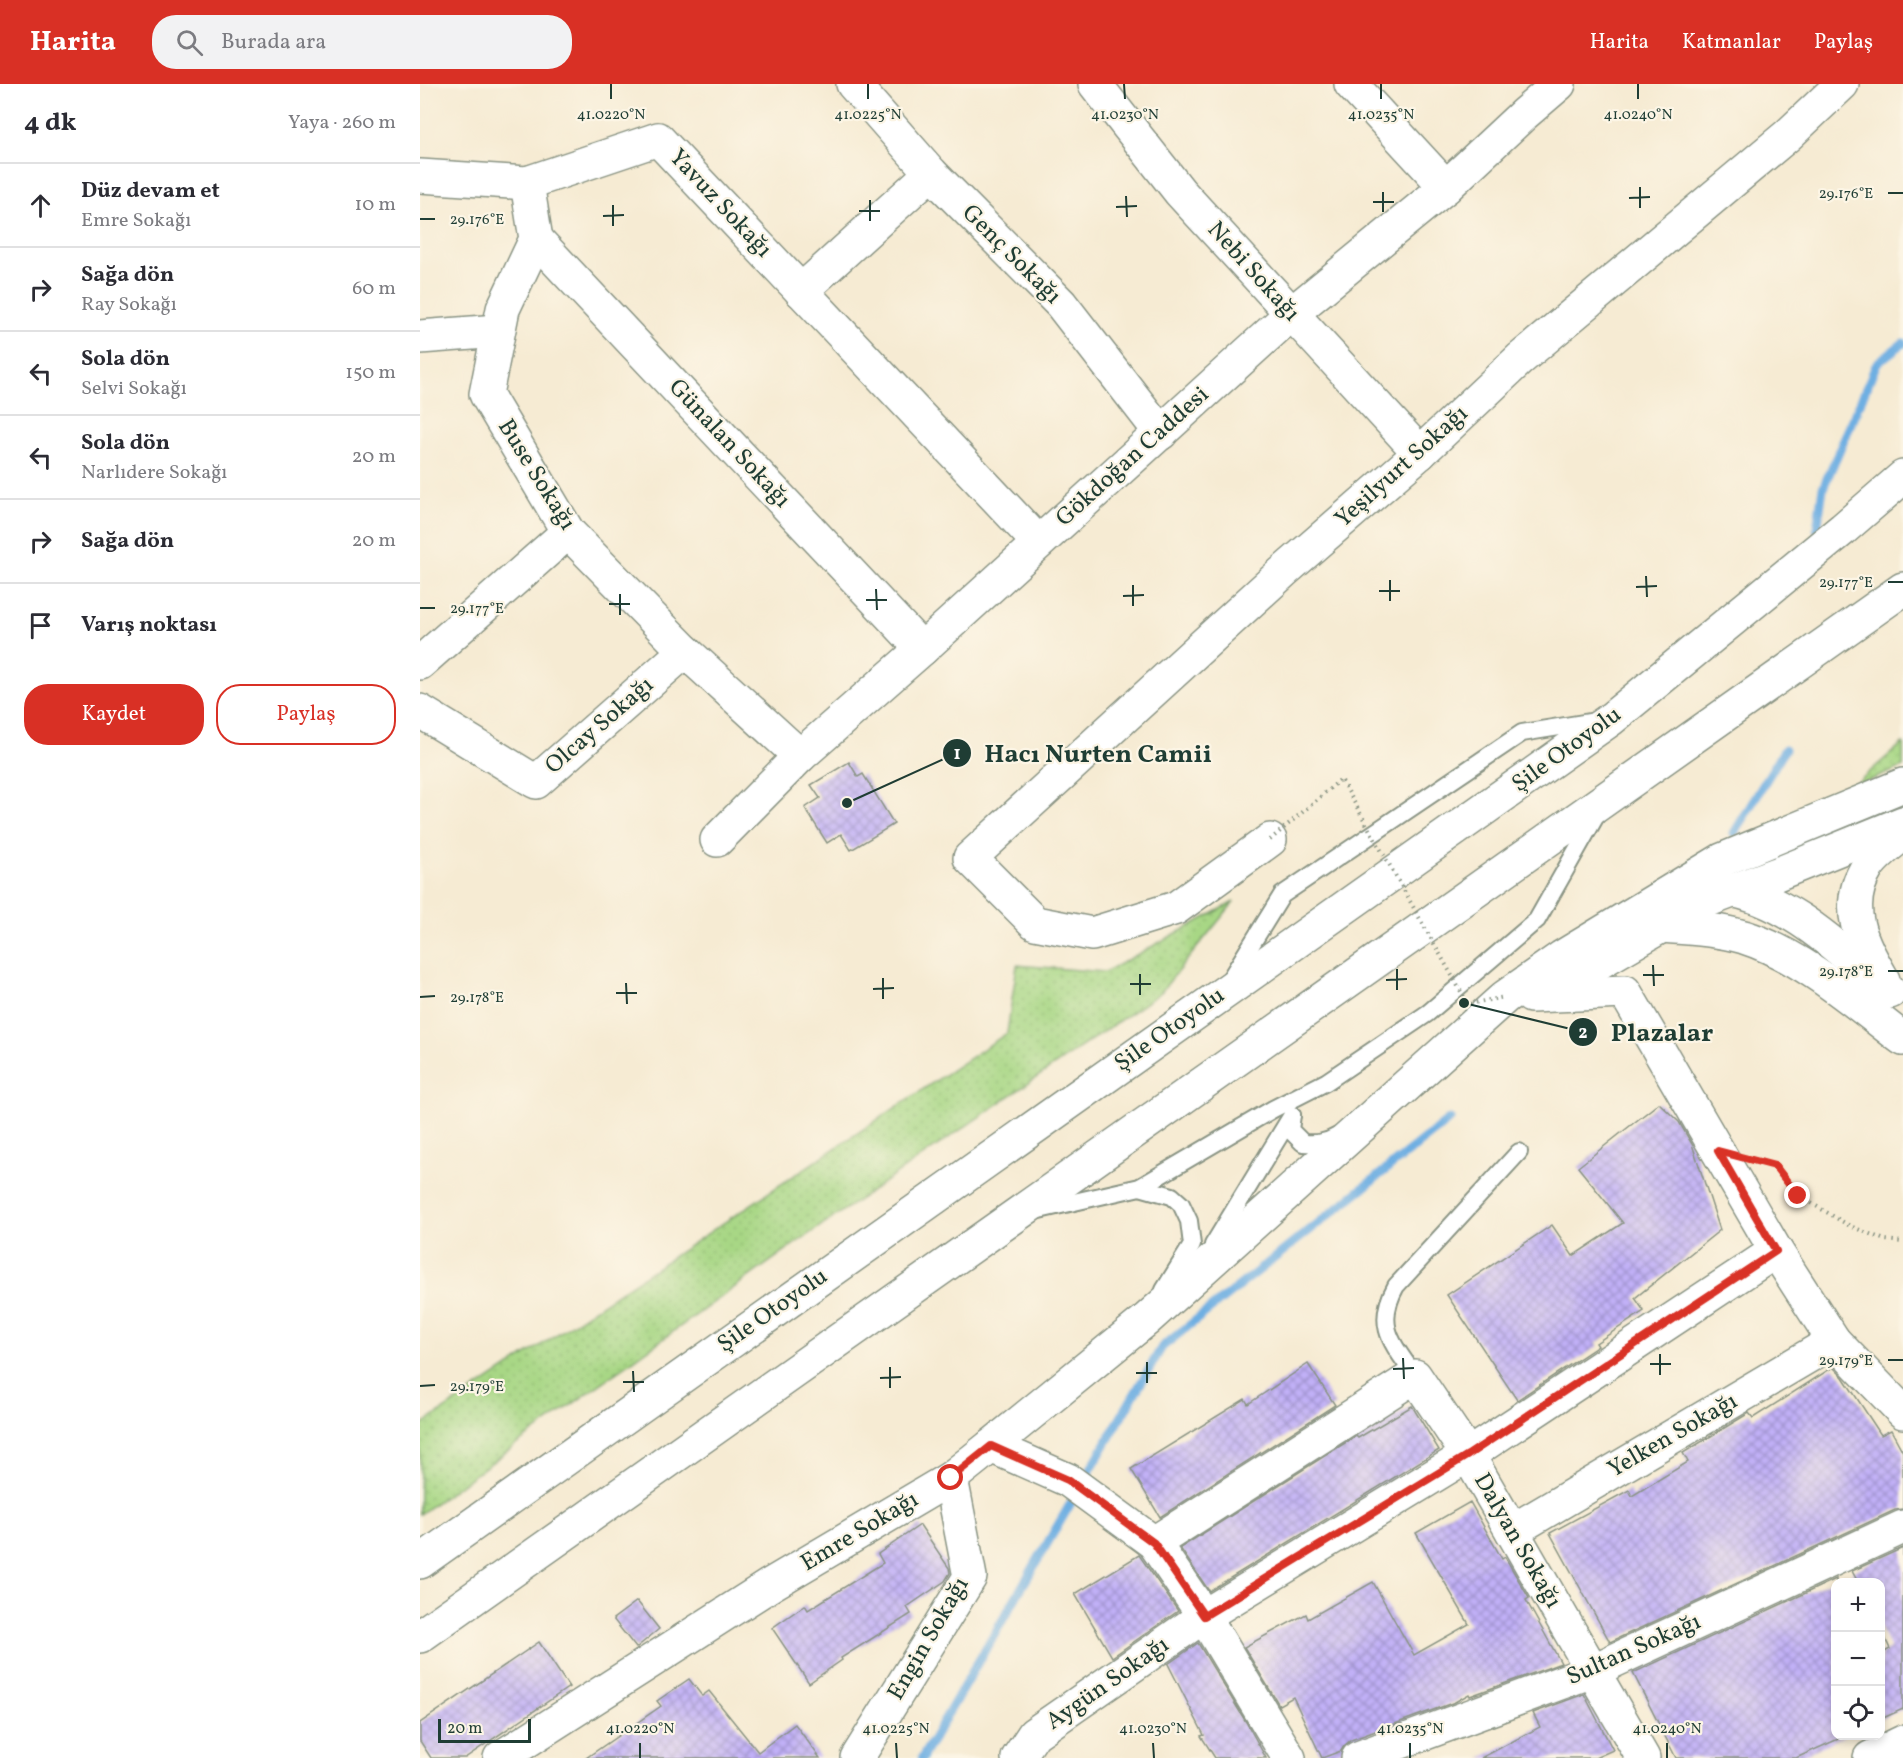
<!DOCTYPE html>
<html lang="tr">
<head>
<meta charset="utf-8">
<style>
  :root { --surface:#fff; --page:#f2f2f3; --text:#2b2b33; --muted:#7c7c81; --line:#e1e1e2; --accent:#d93025 }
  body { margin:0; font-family:Vollkorn,serif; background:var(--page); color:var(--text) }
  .controls { position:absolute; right:18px; bottom:18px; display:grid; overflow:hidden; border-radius:12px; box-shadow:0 3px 9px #0003 }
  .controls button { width:54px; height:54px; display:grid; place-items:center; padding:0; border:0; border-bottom:2px solid var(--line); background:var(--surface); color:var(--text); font:30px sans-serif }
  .scale { position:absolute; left:18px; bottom:15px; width:93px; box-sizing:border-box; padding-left:6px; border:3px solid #1f3d34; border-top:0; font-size:16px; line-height:21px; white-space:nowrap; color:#1f3d34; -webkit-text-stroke:4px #fcf5e5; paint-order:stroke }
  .stop { position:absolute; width:18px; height:18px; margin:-14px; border:4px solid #d93025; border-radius:50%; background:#fff }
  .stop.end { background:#d93025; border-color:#fff; box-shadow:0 2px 6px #0008 }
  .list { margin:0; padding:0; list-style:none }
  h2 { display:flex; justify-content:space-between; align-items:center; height:78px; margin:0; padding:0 24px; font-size:26px }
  h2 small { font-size:20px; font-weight:400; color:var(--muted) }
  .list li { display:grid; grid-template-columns:39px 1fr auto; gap:18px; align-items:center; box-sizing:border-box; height:84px; padding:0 24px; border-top:2px solid var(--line) }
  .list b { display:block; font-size:22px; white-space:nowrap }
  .list p { margin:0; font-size:20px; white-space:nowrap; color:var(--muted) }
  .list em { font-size:20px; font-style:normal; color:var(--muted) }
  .actions { display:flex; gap:12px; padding:18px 24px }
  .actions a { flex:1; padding:14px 0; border:2px solid var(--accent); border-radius:24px; text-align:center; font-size:21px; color:var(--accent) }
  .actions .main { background:var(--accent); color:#fff }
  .icon { flex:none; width:33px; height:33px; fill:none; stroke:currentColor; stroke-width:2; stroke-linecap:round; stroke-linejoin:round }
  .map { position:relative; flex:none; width:1483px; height:1674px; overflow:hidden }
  header { display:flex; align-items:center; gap:36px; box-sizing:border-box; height:84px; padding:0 30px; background:var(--accent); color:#fff }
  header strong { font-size:28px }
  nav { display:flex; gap:33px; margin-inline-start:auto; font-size:21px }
  .search { width:420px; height:54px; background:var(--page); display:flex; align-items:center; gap:15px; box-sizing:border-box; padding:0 21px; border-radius:24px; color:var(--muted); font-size:22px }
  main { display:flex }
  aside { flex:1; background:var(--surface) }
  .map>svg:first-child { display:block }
  .green { fill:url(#green-dots); stroke:#648a5c; stroke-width:1.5 }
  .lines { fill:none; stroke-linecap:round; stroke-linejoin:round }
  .stream { stroke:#6eafe2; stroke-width:9 }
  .building { fill:url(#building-cross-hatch) }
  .service-casing { stroke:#8a9484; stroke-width:20 }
  .minor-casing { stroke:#8a9484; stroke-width:36 }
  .tertiary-casing { stroke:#8a9484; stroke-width:36 }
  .trunk-casing { stroke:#8a9484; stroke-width:36 }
  .path { stroke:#8a9484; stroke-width:4; stroke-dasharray:1.5 4.5; stroke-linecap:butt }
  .service { stroke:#fff; stroke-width:16 }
  .minor { stroke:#fff; stroke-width:33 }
  .tertiary { stroke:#fff; stroke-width:33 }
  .trunk { stroke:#fff; stroke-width:33 }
  .path-bridge { stroke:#8a9484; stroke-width:4; stroke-dasharray:1.5 4.5; stroke-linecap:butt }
  .route { stroke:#d93025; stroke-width:8 }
  .ticks { fill:none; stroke:#1f3d34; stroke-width:2 }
  .labels { text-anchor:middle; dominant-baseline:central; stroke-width:4.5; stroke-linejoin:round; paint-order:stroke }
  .street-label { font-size:24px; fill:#1f3d34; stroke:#fcf5e5 }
  .ticks-label { font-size:15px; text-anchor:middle; fill:#1f3d34; stroke:#fcf5e5; stroke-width:4.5; stroke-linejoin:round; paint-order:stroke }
  .leader { fill:none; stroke:#1f3d34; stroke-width:2 }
  .callout-dot { fill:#1f3d34; stroke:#fcf5e5; stroke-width:2 }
  .mark-label { font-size:18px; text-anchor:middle; font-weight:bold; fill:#fff }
  .callout-label { font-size:26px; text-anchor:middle; font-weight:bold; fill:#1f3d34; stroke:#fcf5e5; stroke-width:4.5; stroke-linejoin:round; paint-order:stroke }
</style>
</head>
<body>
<header>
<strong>Harita</strong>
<div class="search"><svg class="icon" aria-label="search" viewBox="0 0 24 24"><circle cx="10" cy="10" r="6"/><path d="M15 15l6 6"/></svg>Burada ara</div>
<nav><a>Harita</a><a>Katmanlar</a><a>Paylaş</a></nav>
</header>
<main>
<aside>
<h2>4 dk<small>Yaya · 260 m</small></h2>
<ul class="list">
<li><svg class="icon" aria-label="ahead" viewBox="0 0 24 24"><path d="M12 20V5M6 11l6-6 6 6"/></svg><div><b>Düz devam et</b><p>Emre Sokağı</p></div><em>10 m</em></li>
<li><svg class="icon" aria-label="right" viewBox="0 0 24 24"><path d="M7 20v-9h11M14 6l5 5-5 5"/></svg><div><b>Sağa dön</b><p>Ray Sokağı</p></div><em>60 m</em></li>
<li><svg class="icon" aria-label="left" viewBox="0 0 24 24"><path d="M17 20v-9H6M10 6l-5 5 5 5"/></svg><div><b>Sola dön</b><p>Selvi Sokağı</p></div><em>150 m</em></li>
<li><svg class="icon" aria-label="left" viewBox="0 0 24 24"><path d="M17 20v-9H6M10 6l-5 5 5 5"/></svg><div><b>Sola dön</b><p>Narlıdere Sokağı</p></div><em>20 m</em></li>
<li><svg class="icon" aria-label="right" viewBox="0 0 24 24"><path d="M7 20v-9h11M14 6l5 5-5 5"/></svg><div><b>Sağa dön</b></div><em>20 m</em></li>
<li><svg class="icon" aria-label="arrive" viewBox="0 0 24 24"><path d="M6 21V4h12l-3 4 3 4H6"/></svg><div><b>Varış noktası</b></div></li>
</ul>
<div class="actions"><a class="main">Kaydet</a><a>Paylaş</a></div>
</aside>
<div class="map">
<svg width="1483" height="1674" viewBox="0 0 1483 1674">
  <defs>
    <pattern id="green-dots" width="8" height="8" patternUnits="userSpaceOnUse" patternTransform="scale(1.5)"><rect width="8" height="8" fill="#a8d785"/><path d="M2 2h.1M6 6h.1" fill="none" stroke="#90b973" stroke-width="1.8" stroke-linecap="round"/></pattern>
    <pattern id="building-cross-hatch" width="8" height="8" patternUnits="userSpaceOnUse" patternTransform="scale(1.5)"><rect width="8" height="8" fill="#c1b0f7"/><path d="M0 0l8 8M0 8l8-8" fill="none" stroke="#9c90c9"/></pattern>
  </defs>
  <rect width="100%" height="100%" fill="#fcf5e5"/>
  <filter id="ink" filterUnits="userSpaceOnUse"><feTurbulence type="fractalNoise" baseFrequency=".0167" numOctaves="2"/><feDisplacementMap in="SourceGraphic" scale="12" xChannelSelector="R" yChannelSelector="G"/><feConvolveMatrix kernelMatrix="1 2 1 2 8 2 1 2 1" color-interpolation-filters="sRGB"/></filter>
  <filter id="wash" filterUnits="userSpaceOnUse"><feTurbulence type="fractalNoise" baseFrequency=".008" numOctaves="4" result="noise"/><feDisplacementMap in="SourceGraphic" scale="24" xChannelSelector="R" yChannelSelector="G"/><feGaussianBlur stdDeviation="1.35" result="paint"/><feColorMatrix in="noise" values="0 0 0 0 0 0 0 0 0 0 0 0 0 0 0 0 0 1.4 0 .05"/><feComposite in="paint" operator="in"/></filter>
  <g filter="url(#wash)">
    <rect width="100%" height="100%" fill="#f6ebd3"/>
    <g class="green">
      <path d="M 1483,659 L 1483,683 L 1431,704 Z"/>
      <path d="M 814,818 L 741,908 L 376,1159 L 0,1430 L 0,1342 L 587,949 L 597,881 L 685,888 Z"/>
    </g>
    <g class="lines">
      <g class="stream">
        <path d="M 1397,445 L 1403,404 L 1457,279 L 1483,259"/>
        <path d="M 1314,749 L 1365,665"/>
        <path d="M 502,1674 L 742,1263 L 1030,1035"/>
      </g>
    </g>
    <g id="blocks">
      <g class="building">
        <path d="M 429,678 L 438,693 L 443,690 L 474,740 L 431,766 L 421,750 L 407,759 L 385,724 L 400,714 L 391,701 Z"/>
        <path d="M 1239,1019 L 1259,1038 L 1272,1060 L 1300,1146 L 1215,1214 L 1224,1227 L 1176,1259 L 1178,1262 L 1097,1316 L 1027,1211 L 1132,1141 L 1153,1172 L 1203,1139 L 1158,1083 Z"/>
        <path d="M 888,1280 L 915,1321 L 740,1433 L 711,1385 L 825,1315 L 828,1320 Z"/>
        <path d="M 1413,1283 L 1423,1293 L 1461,1351 L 1471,1346 L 1483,1368 L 1483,1425 L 1475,1426 L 1190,1558 L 1130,1449 L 1209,1406 L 1212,1412 L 1268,1378 L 1263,1369 L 1329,1329 L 1333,1334 Z"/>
        <path d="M 992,1322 L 1019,1366 L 789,1507 L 760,1464 L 936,1352 L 938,1354 Z"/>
        <path d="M 1050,1418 L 1082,1475 L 1085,1473 L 1109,1514 L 1106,1516 L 1141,1579 L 1050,1612 L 1049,1610 L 1035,1618 L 931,1656 L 924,1662 L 921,1667 L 902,1674 L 873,1613 L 859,1621 L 824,1563 L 886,1530 L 888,1535 L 953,1498 L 994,1571 L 1049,1540 L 996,1449 Z"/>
        <path d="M 500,1441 L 529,1484 L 530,1489 L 525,1497 L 487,1523 L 491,1530 L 421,1574 L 422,1576 L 389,1599 L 352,1544 L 385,1521 L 388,1526 L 463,1479 L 458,1470 Z"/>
        <path d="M 1483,1464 L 1483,1625 L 1461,1635 L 1461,1570 L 1470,1565 L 1461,1545 L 1461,1498 L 1438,1498 L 1432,1487 Z"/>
        <path d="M 719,1471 L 758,1527 L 692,1573 L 655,1510 Z"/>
        <path d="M 1416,1495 L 1416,1652 L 1425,1652 L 1376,1674 L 1256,1674 L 1213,1589 Z"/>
        <path d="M 217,1517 L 239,1545 L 216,1564 L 193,1535 Z"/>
        <path d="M 119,1558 L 149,1603 L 45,1674 L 11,1674 L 0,1657 L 0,1639 Z"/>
        <path d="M 778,1559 L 826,1638 L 846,1674 L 795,1674 L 781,1652 L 784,1651 L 748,1580 Z"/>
        <path d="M 269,1595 L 282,1612 L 289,1607 L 338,1668 L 375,1640 L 400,1674 L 166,1674 L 241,1622 L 237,1617 Z"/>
        <path d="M 1164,1610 L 1193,1666 L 1175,1674 L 1061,1674 L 1120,1643 L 1113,1629 Z"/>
      </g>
    </g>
  </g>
  <g filter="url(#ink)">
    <use href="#blocks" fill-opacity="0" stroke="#8a9484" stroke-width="1.5"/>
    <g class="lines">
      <g class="service-casing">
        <g id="service">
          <path d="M 810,895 L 862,811 L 1102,649 L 1176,637"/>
          <path d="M 872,1031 L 870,1046 L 883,1059 C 896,1060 906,1059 918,1052"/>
          <path d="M 720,1103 L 752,1112 L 761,1120 L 769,1137 L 772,1161 L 744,1206"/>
          <path d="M 619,1126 L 720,1103 L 853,1025 L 906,998 L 1008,929 L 1117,836 L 1177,730"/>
          <path d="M 793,1161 L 872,1031"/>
          <path d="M 995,1292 C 973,1260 954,1242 976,1202 L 1099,1068"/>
        </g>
      </g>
      <g class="minor-casing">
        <g id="minor">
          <path d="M 433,0 L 511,89 L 641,220 L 741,349"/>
          <path d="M 675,0 L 760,108 L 1000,369"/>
          <path d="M 931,0 L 1026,103"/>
          <path d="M 0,92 L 107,99 L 238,55 L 618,458"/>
          <path d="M 107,99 L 116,155 L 83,225 L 66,310 L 148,448 L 265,567 L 380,672"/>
          <path d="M 116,155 L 502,565"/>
          <path d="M 381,207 L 511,89"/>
          <path d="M 0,253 L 78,247"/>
          <path d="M 0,579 L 148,448"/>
          <path d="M 0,627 L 116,698 L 265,567"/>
          <path d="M 297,756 L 380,672 L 502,565 L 871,230 L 1026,103 L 1104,30 L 1139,0"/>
          <path d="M 850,756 L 756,824 L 672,850 L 615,839 L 550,774 L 863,488 L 1000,369 L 1100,275 L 1368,51 L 1422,0"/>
          <path d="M 1111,912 L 1205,908 L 1356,1167 L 1414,1257 L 1483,1328"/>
          <path d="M 1092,1447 L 1414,1257"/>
          <path d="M 734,1459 L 995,1292 L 1048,1371 L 1223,1674"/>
          <path d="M 80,1674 L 350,1501 L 531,1394 L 571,1362 L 648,1396 L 734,1459 L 784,1532 L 869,1674"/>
          <path d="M 437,1674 L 550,1493 L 531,1394"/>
          <path d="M 598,1674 L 614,1650 L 784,1532 L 1048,1371 L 1356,1167"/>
          <path d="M 938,1674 L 1172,1587 L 1483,1443"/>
          <path d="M 1450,1674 L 1483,1658"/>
        </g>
      </g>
      <g class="tertiary-casing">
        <g id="tertiary">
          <path d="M 1306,805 C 1372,816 1421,868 1470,908"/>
          <path d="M 1241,842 C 1269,844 1296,845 1324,853 C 1381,871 1436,919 1483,955"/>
          <path d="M 1463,896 C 1441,858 1422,823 1448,782 C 1456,770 1472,759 1483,750"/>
          <path d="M 1110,906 L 1154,893 L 1283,818 L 1357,790 L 1483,739"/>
          <path d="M 571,1362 L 726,1236 L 1085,913 L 1142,873 L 1302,776 L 1483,701"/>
        </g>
      </g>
      <g class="trunk-casing">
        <g id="trunk">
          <path d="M 0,1478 L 1191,635 L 1423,445 L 1483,393"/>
          <path d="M 0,1552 L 1483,505"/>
        </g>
      </g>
      <path class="path" d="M 1342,1079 L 1355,1082 L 1379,1112 L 1430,1142 L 1465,1156 L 1483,1158"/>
      <use href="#service" class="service"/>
      <use href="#minor" class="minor"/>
      <use href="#tertiary" class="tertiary"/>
      <use href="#trunk" class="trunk"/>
      <path class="path-bridge" d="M 850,756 L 921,695 L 1048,920 L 1085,913"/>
    </g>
  </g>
  <g class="lines" filter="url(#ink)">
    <path class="route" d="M 531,1394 L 571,1362 L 648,1396 L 734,1459 L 784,1532 L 1048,1371 L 1356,1167 L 1298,1067 L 1355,1082 L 1378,1112"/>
  </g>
  <path class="ticks" d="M 191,0 L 191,15M 448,0 L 448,15M 704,0 L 705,15M 961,0 L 961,15M 1218,0 L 1218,15M 1220,103 L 1220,124M 963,108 L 963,128M 1468,109 L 1483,109M 706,112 L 707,133M 1209,114 L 1230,113M 450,116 L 450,137M 953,118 L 974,118M 193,121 L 193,142M 696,123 L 717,122M 439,127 L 460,127M 183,132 L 204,131M 0,135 L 15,135M 1226,492 L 1227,513M 970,496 L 970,517M 1468,498 L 1483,498M 713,501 L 713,522M 1216,503 L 1237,502M 456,505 L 457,526M 959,507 L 980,507M 200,510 L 200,531M 703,512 L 724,511M 446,516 L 467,516M 189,520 L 210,520M 0,524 L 15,524M 1233,881 L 1234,902M 977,885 L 977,906M 1468,887 L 1483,887M 720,890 L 720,911M 1223,891 L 1244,891M 463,894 L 463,915M 966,896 L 987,895M 206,899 L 207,920M 710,900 L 731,900M 453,905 L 474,904M 196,909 L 217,909M 0,913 L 15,912M 1240,1270 L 1240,1291M 983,1274 L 984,1295M 1468,1276 L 1483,1276M 727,1278 L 727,1299M 1230,1280 L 1251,1280M 470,1283 L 470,1304M 973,1285 L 994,1284M 213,1287 L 214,1308M 716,1289 L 737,1289M 460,1294 L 481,1293M 203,1298 L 224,1298M 0,1302 L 15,1301M 220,1659 L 220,1674M 476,1659 L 477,1674M 733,1659 L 734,1674M 990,1659 L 990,1674M 1247,1659 L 1247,1674"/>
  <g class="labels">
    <g class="street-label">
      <text transform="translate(300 120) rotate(47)">Yavuz Sokağı</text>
      <text transform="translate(591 171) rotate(45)">Genç Sokağı</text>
      <text transform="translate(833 188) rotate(48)">Nebi Sokağı</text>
      <text transform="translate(309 360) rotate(47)">Günalan Sokağı</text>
      <text transform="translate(713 373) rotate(-42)">Gökdoğan Caddesi</text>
      <text transform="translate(982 383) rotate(-42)">Yeşilyurt Sokağı</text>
      <text transform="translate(116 391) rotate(58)">Buse Sokağı</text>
      <text transform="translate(180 642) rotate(-41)">Olcay Sokağı</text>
      <text transform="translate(1147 666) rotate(-36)">Şile Otoyolu</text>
      <text transform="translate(750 946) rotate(-35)">Şile Otoyolu</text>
      <text transform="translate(353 1227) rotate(-35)">Şile Otoyolu</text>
      <text transform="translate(1253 1352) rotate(-30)">Yelken Sokağı</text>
      <text transform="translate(440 1448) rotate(-31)">Emre Sokağı</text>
      <text transform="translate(1097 1457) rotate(60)">Dalyan Sokağı</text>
      <text transform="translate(509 1555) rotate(-60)">Engin Sokağı</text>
      <text transform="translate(1214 1566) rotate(-24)">Sultan Sokağı</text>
      <text transform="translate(688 1600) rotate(-35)">Aygün Sokağı</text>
    </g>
  </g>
  <g class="ticks-label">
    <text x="191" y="35">41.0220°N</text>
    <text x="448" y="35">41.0225°N</text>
    <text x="705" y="35">41.0230°N</text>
    <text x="961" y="35">41.0235°N</text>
    <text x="1218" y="35">41.0240°N</text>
    <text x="1426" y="114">29.176°E</text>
    <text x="57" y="140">29.176°E</text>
    <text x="1426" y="503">29.177°E</text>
    <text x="57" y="529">29.177°E</text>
    <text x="1426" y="892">29.178°E</text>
    <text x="57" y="918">29.178°E</text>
    <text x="1426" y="1281">29.179°E</text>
    <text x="57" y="1307">29.179°E</text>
    <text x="220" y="1649">41.0220°N</text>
    <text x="476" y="1649">41.0225°N</text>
    <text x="733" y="1649">41.0230°N</text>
    <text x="990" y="1649">41.0235°N</text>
    <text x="1247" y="1649">41.0240°N</text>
  </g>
  <path class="leader" d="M427 719L537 669M1044 919L1163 948"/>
  <g class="callout-dot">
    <circle cx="427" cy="719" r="6"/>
    <circle cx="1044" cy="919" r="6"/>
    <circle cx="537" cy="669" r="15"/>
    <circle cx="1163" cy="948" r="15"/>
  </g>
  <g class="mark-label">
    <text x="537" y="675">1</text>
    <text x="1163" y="954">2</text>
  </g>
  <g class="callout-label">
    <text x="678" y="678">Hacı Nurten Camii</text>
    <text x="1242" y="957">Plazalar</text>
  </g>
</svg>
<div class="controls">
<button>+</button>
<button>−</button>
<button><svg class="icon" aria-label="locate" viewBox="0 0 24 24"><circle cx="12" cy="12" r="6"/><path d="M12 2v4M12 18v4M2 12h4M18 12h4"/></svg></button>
</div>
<div class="scale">20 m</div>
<div class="stop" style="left:531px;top:1394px"></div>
<div class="stop end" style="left:1378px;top:1112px"></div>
</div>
</main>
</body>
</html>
